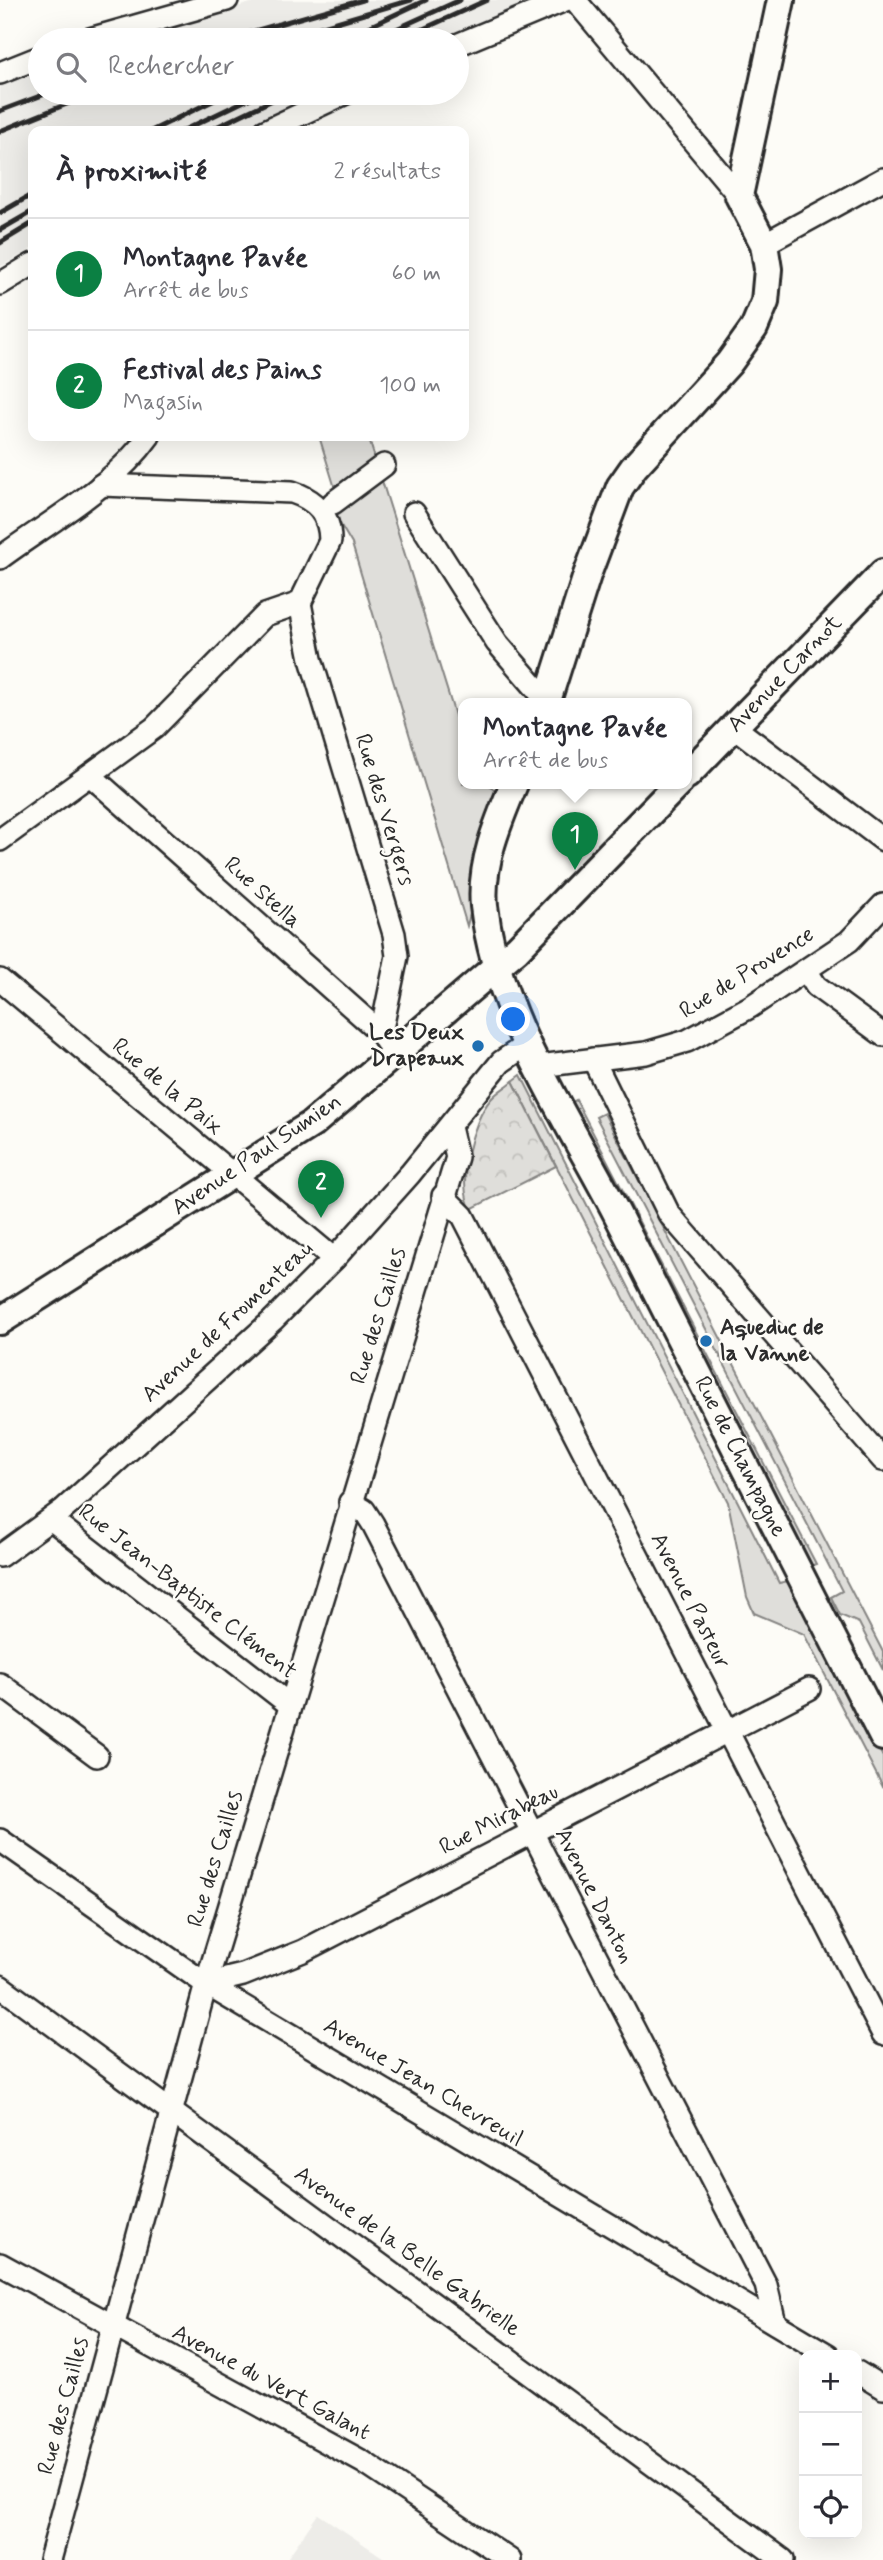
<!DOCTYPE html>
<html lang="fr">
<head>
<meta charset="utf-8">
<style>
  :root { --surface:#fff; --page:#f2f2f3; --text:#2b2b33; --muted:#7c7c81; --line:#e1e1e2; --accent:#0b8043 }
  body { margin:0; font-family:Mynerve,sans-serif; background:var(--page); color:var(--text) }
  .controls { position:absolute; right:21px; bottom:21px; display:grid; overflow:hidden; border-radius:14px; box-shadow:0 7px 28px #0002 }
  .controls button { width:63px; height:63px; display:grid; place-items:center; padding:0; border:0; border-bottom:2px solid var(--line); background:var(--surface); color:var(--text); font:35px sans-serif }
  .you { position:absolute; left:514px; top:1020px; width:24px; height:24px; margin:-18px; border:5px solid #fff; border-radius:50%; background:#1a73e8; box-shadow:0 0 0 10px #1a73e833 }
  .badge { display:grid; place-items:center; width:46px; height:46px; border-radius:50%; background:var(--accent); color:#fff; font-size:23px; font-weight:700 }
  .pin { position:absolute; translate:-50% -58px; filter:drop-shadow(0 2px 4px #0008) }
  .pin::after { content:''; position:absolute; top:37px; width:24px; height:21px; background:inherit; clip-path:polygon(0 0,100% 0,50% 100%) }
  .popup { position:absolute; left:458px; top:698px; width:234px; height:91px; box-sizing:border-box; display:grid; place-content:center; border-radius:14px; background:var(--surface); filter:drop-shadow(0 2px 5px #0005); font-size:23px; white-space:nowrap; color:var(--muted) }
  .popup b { font-size:26px; color:var(--text) }
  .popup::after { content:''; position:absolute; left:50%; top:100%; margin-left:-14px; border:14px solid transparent; border-top-color:var(--surface) }
  .list { margin:0; padding:0; list-style:none }
  h2 { display:flex; justify-content:space-between; align-items:center; height:91px; margin:0; padding:0 28px; font-size:30px }
  h2 small { font-size:23px; font-weight:400; color:var(--muted) }
  .list li { display:grid; grid-template-columns:46px 1fr auto; gap:21px; align-items:center; box-sizing:border-box; height:112px; padding:0 28px; border-top:2px solid var(--line) }
  .list b { display:block; font-size:26px; white-space:nowrap }
  .list p { margin:0; font-size:23px; white-space:nowrap; color:var(--muted) }
  .list em { font-size:23px; font-style:normal; color:var(--muted) }
  .icon { flex:none; width:38px; height:38px; fill:none; stroke:currentColor; stroke-width:2; stroke-linecap:round; stroke-linejoin:round }
  .map { position:relative; flex:none; width:883px; height:2560px; overflow:hidden }
  .search { position:absolute; background:var(--surface); box-shadow:0 7px 28px #0002; left:28px; top:28px; width:441px; height:77px; display:flex; align-items:center; gap:18px; box-sizing:border-box; padding:0 24px; border-radius:38px; color:var(--muted); font-size:26px }
  .panel { position:absolute; background:var(--surface); box-shadow:0 7px 28px #0002; left:28px; top:126px; width:441px; height:315px; border-radius:14px }
  .map>svg:first-child { display:block }
  .built { fill:#edece8 }
  .green { fill:#dfdeda; stroke:#858482; stroke-width:2 }
  .forest { fill:url(#forest-crowns); stroke:#858482; stroke-width:2 }
  .lines { fill:none; stroke-linecap:round; stroke-linejoin:round }
  .minor-casing { stroke:#2b2b2b; stroke-width:26 }
  .tertiary-casing { stroke:#2b2b2b; stroke-width:32 }
  .minor { stroke:#fdfcf7; stroke-width:21 }
  .tertiary { stroke:#fdfcf7; stroke-width:26 }
  .rail { stroke:#2b2b2b; stroke-width:5 }
  .poi-dot { fill:#1f6fb2; stroke:#fdfcf7; stroke-width:2.5 }
  .labels { text-anchor:middle; dominant-baseline:central; stroke-width:5; stroke-linejoin:round; paint-order:stroke }
  .street-label { font-size:23px; fill:#2b2b2b; stroke:#fdfcf7 }
  .poi-label { font-size:23px; font-weight:bold; fill:#2b2b2b; stroke:#fdfcf7; text-anchor:end }
</style>
</head>
<body>
<div class="map">
<svg width="883" height="2560" viewBox="0 0 883 2560">
  <defs>
    <pattern id="forest-crowns" width="20" height="18" patternUnits="userSpaceOnUse" patternTransform="scale(1.75)"><rect width="20" height="18" fill="#dfdeda"/><path d="M2 6a3 3 0 1 1 6 0M12 15a3 3 0 1 1 6 0" fill="none" stroke="#c0bfbb"/></pattern>
  </defs>
  <rect width="100%" height="100%" fill="#fdfcf7"/>
  <filter id="ink" filterUnits="userSpaceOnUse"><feTurbulence type="fractalNoise" baseFrequency=".0143" numOctaves="2"/><feDisplacementMap in="SourceGraphic" scale="14" xChannelSelector="R" yChannelSelector="G"/><feConvolveMatrix kernelMatrix="1 2 1 2 8 2 1 2 1" color-interpolation-filters="sRGB"/></filter>
  <g filter="url(#ink)">
    <g class="built">
      <path d="M 261,0 L 546,0 L 454,40 L 123,40 Z"/>
      <path d="M 40,69 L 40,93 L 334,93 L 246,131 L 33,131 L 33,248 L 0,267 L 0,85 Z"/>
      <path d="M 318,2514 L 347,2533 L 387,2560 L 286,2560 Z"/>
    </g>
    <g class="green">
      <path d="M 319,436 L 368,436 L 463,741 L 463,784 L 489,784 L 499,796 L 467,926 L 352,544 L 330,507 L 338,498 Z"/>
      <path d="M 521,1075 L 779,1583 L 792,1580 L 883,1757 L 883,1787 L 804,1634 L 754,1613 L 747,1597 L 728,1502 L 513,1081 Z"/>
      <path d="M 576,1100 L 816,1564 L 805,1568 L 569,1104 Z"/>
      <path d="M 604,1113 L 883,1652 L 883,1670 L 859,1623 L 840,1615 L 831,1597 L 842,1591 L 596,1117 Z"/>
    </g>
    <path class="forest" d="M 513,1081 L 556,1166 L 471,1209 C 456,1184 472,1120 491,1099 C 497,1092 506,1087 513,1081 Z"/>
    <g class="lines">
      <g class="minor-casing">
        <g id="minor">
          <path d="M 575,0 L 739,196"/>
          <path d="M 86,40 L 227,0"/>
          <path d="M 457,45 L 565,0"/>
          <path d="M 0,73 L 40,57"/>
          <path d="M 265,131 L 346,93"/>
          <path d="M 764,244 L 883,179"/>
          <path d="M 0,284 L 33,264"/>
          <path d="M 333,503 L 384,465"/>
          <path d="M 414,513 L 497,643 L 547,701"/>
          <path d="M 0,558 C 50,521 113,487 149,436"/>
          <path d="M 300,603 L 311,659 L 394,934 L 397,956 L 381,1033"/>
          <path d="M 734,727 L 883,840"/>
          <path d="M 90,775 L 381,1033 L 386,1042"/>
          <path d="M 0,840 L 154,728 L 265,615 L 300,603 L 330,541 C 330,514 316,500 292,492 L 101,485"/>
          <path d="M 806,970 L 816,986 L 883,1035"/>
          <path d="M 0,980 L 334,1259"/>
          <path d="M 593,1059 L 669,1214 L 883,1460"/>
          <path d="M 539,1066 L 646,1053 L 687,1041 L 750,1007 L 849,941 L 883,905"/>
          <path d="M 443,1196 L 463,1216 L 883,2034"/>
          <path d="M 350,1502 L 364,1510 L 373,1524 L 766,2285 L 775,2323"/>
          <path d="M 52,1520 L 290,1705"/>
          <path d="M 0,1556 L 63,1510 L 273,1320 L 334,1259 L 410,1174 L 501,1062 L 527,1044"/>
          <path d="M 0,1684 L 97,1756"/>
          <path d="M 0,1840 L 206,1984 L 828,2355"/>
          <path d="M 206,1984 L 243,1975 L 303,1951 L 809,1689"/>
          <path d="M 0,1986 L 783,2560"/>
          <path d="M 0,2264 L 363,2462 L 510,2560"/>
          <path d="M 857,2372 L 883,2388"/>
          <path d="M 50,2560 L 206,1984 L 457,1157 L 450,1127"/>
        </g>
      </g>
      <g class="tertiary-casing">
        <g id="tertiary">
          <path d="M 546,704 L 587,575 L 620,487 L 634,467 L 729,363 L 754,328 L 765,302 L 768,269 L 764,244 L 739,196 L 781,0"/>
          <path d="M 687,775 L 883,573"/>
          <path d="M 514,784 C 498,822 480,864 484,906 C 497,1017 567,1117 617,1214 C 705,1388 794,1563 883,1737"/>
          <path d="M 0,1321 L 312,1124 L 517,949 L 678,784"/>
        </g>
      </g>
      <use href="#minor" class="minor"/>
      <use href="#tertiary" class="tertiary"/>
      <g class="rail">
        <path d="M 223,40 L 363,0"/>
        <path d="M 276,40 L 411,0"/>
        <path d="M 341,40 L 426,0"/>
        <path d="M 372,40 L 460,0"/>
        <path d="M 399,40 L 487,0"/>
        <path d="M 0,111 L 48,93"/>
        <path d="M 0,131 L 94,93"/>
        <path d="M 151,131 L 229,93"/>
        <path d="M 182,131 L 261,93"/>
        <path d="M 208,131 L 287,93"/>
        <path d="M 0,213 L 33,194"/>
        <path d="M 0,230 L 33,211"/>
        <path d="M 0,243 L 33,223"/>
      </g>
    </g>
  </g>
  <g class="poi-dot">
    <circle cx="478" cy="1046" r="7"/>
    <circle cx="706" cy="1341" r="7"/>
  </g>
  <g class="labels">
    <g class="street-label">
      <text transform="translate(785 674) rotate(-46)">Avenue Carnot</text>
      <text transform="translate(384 810) rotate(73)">Rue des Vergers</text>
      <text transform="translate(262 893) rotate(42)">Rue Stella</text>
      <text transform="translate(747 973) rotate(-32)">Rue de Provence</text>
      <text transform="translate(167 1087) rotate(40)">Rue de la Paix</text>
      <text transform="translate(257 1155) rotate(-34)">Avenue Paul Sumien</text>
      <text transform="translate(379 1316) rotate(-73)">Rue des Cailles</text>
      <text transform="translate(228 1322) rotate(-43)">Avenue de Fromenteau</text>
      <text transform="translate(740 1457) rotate(63)">Rue de Champagne</text>
      <text transform="translate(187 1592) rotate(38)">Rue Jean-Baptiste Clément</text>
      <text transform="translate(690 1601) rotate(63)">Avenue Pasteur</text>
      <text transform="translate(499 1820) rotate(-27)">Rue Mirabeau</text>
      <text transform="translate(216 1859) rotate(-73)">Rue des Cailles</text>
      <text transform="translate(594 1896) rotate(63)">Avenue Danton</text>
      <text transform="translate(423 2083) rotate(31)">Avenue Jean Chevreuil</text>
      <text transform="translate(407 2252) rotate(36)">Avenue de la Belle Gabrielle</text>
      <text transform="translate(271 2383) rotate(28)">Avenue du Vert Galant</text>
      <text transform="translate(64 2406) rotate(-75)">Rue des Cailles</text>
    </g>
    <g class="poi-label">
      <text x="464" y="1033">Les Deux<tspan x="464" dy="26">Drapeaux</tspan></text>
      <text x="720" y="1328" text-anchor="start">Aqueduc de<tspan x="720" dy="26">la Vanne</tspan></text>
    </g>
  </g>
</svg>
<div class="controls">
<button>+</button>
<button>−</button>
<button><svg class="icon" aria-label="locate" viewBox="0 0 24 24"><circle cx="12" cy="12" r="6"/><path d="M12 2v4M12 18v4M2 12h4M18 12h4"/></svg></button>
</div>
<div class="you"></div>
<div class="pin badge" style="left:575px;top:870px">1</div>
<div class="popup"><b>Montagne Pavée</b>Arrêt de bus</div>
<div class="pin badge" style="left:321px;top:1218px">2</div>
<div class="search"><svg class="icon" aria-label="search" viewBox="0 0 24 24"><circle cx="10" cy="10" r="6"/><path d="M15 15l6 6"/></svg>Rechercher</div>
<section class="panel">
<h2>À proximité<small>2 résultats</small></h2>
<ul class="list">
<li><span class="badge">1</span><div><b>Montagne Pavée</b><p>Arrêt de bus</p></div><em>60 m</em></li>
<li><span class="badge">2</span><div><b>Festival des Pains</b><p>Magasin</p></div><em>100 m</em></li>
</ul>
</section>
</div>
</body>
</html>
